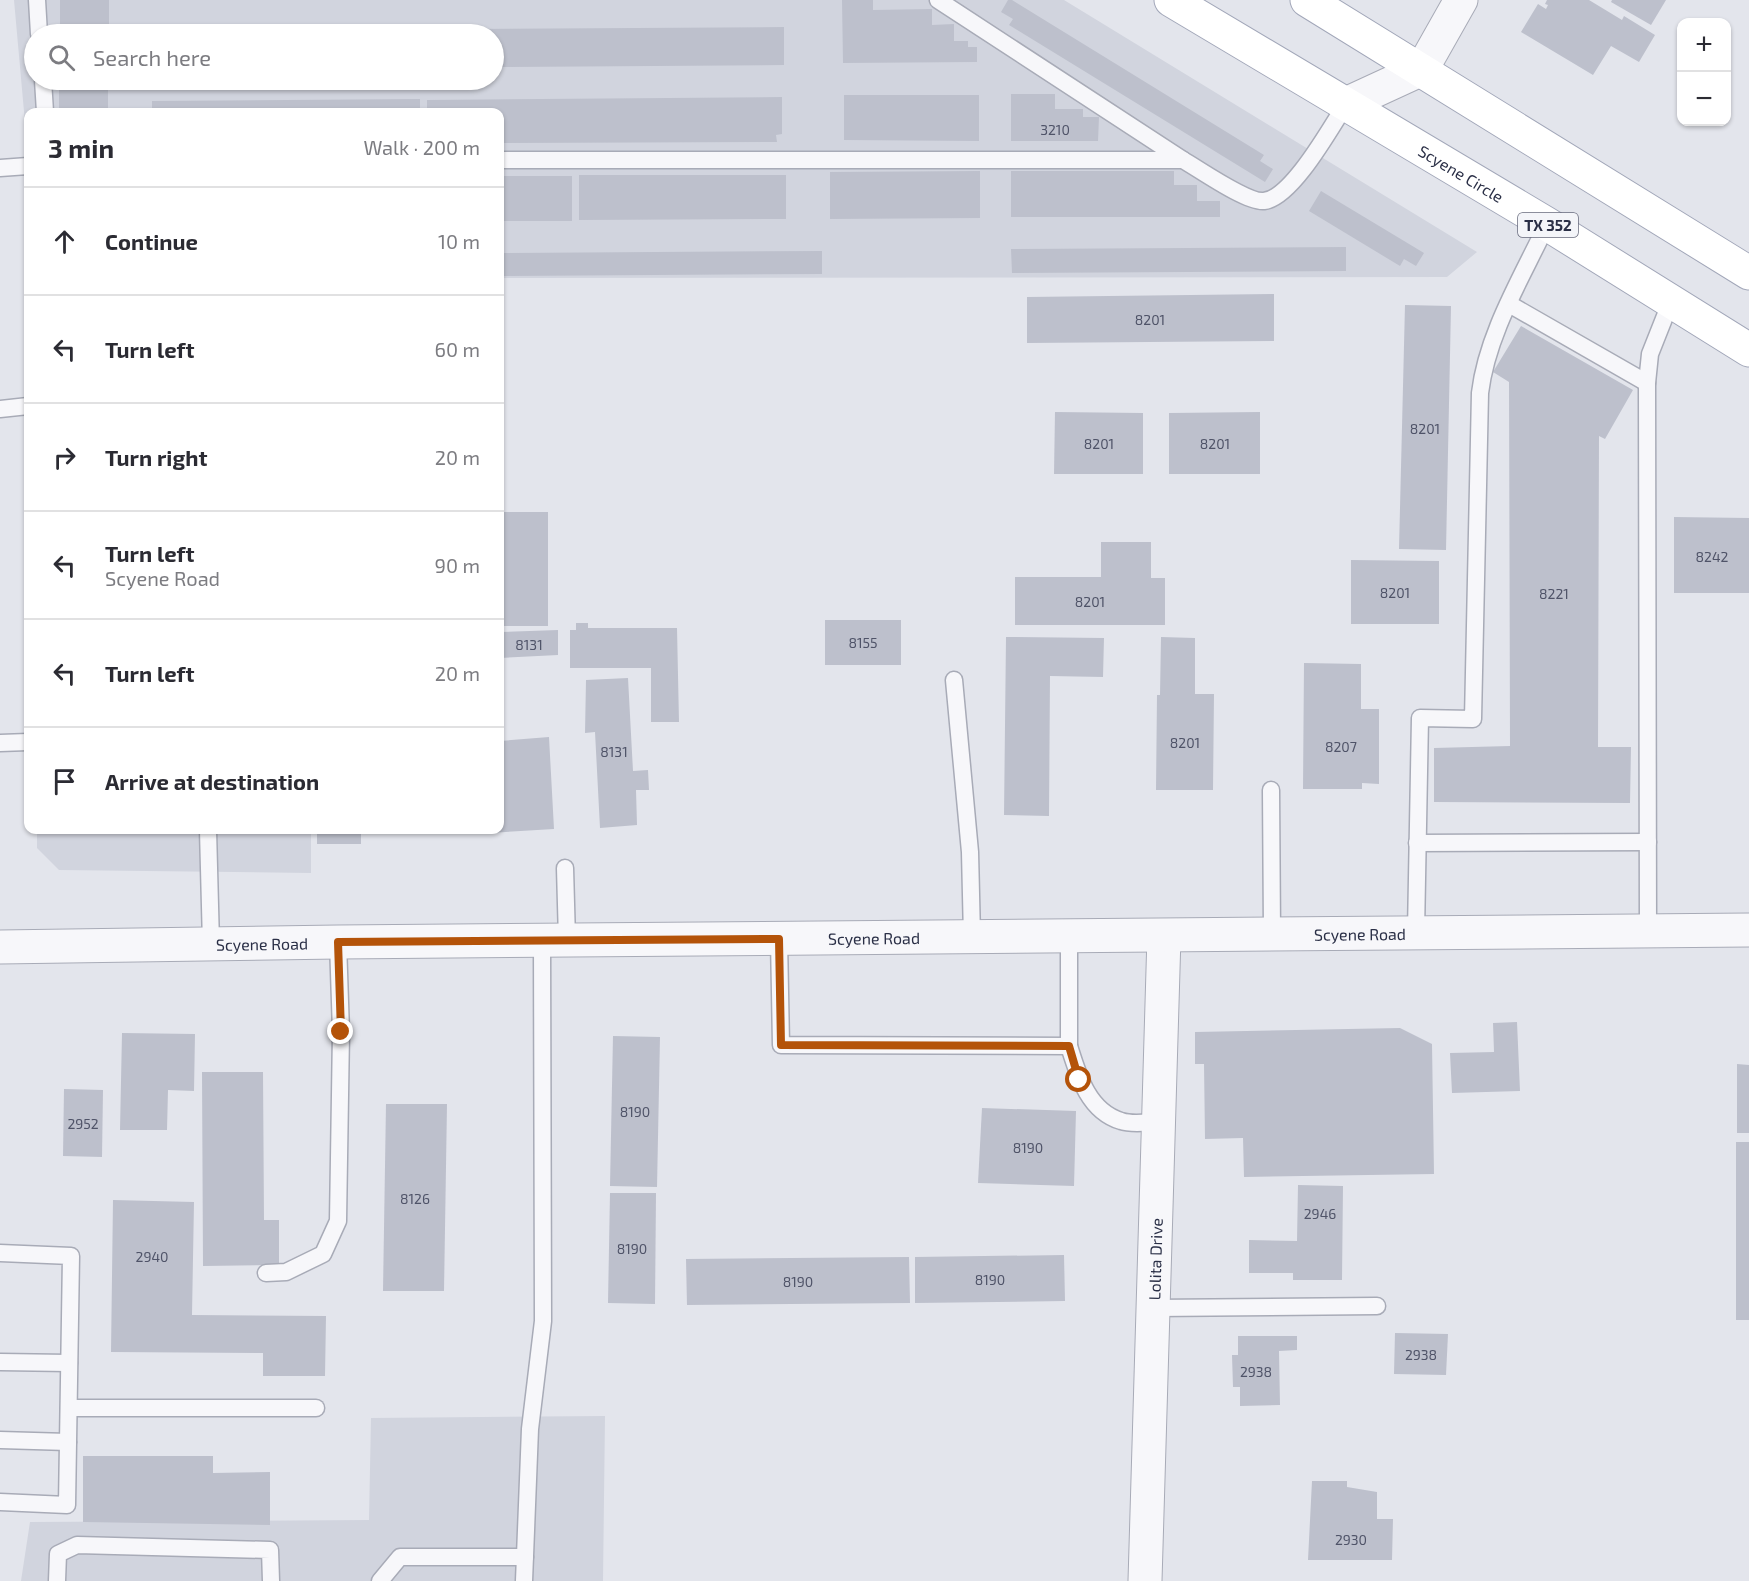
<!DOCTYPE html>
<html lang="en">
<head>
<meta charset="utf-8">
<style>
  :root { --surface:#fff; --page:#f2f2f3; --text:#2b2b33; --muted:#7c7c81; --line:#e1e1e2 }
  body { margin:0; font-family:"Exo 2",sans-serif; background:var(--page); color:var(--text) }
  .controls { position:absolute; right:18px; top:18px; display:grid; overflow:hidden; border-radius:12px; box-shadow:0 2px 4px #0004 }
  .controls button { width:54px; height:54px; display:grid; place-items:center; padding:0; border:0; border-bottom:2px solid var(--line); background:var(--surface); color:var(--text); font:30px sans-serif }
  .stop { position:absolute; width:18px; height:18px; margin:-14px; border:4px solid #b45309; border-radius:50%; background:#fff }
  .stop.end { background:#b45309; border-color:#fff; box-shadow:0 2px 6px #0008 }
  .list { margin:0; padding:0; list-style:none }
  h2 { display:flex; justify-content:space-between; align-items:center; height:78px; margin:0; padding:0 24px; font-size:26px }
  h2 small { font-size:20px; font-weight:400; color:var(--muted) }
  .list li { display:grid; grid-template-columns:39px 1fr auto; gap:18px; align-items:center; box-sizing:border-box; height:108px; padding:0 24px; border-top:2px solid var(--line) }
  .list b { display:block; font-size:22px; white-space:nowrap }
  .list p { margin:0; font-size:20px; white-space:nowrap; color:var(--muted) }
  .list em { font-size:20px; font-style:normal; color:var(--muted) }
  .icon { flex:none; width:33px; height:33px; fill:none; stroke:currentColor; stroke-width:2; stroke-linecap:round; stroke-linejoin:round }
  .map { position:relative; flex:none; width:1749px; height:1581px; overflow:hidden }
  .search { position:absolute; background:var(--surface); box-shadow:0 2px 4px #0004; left:24px; top:24px; width:480px; height:66px; display:flex; align-items:center; gap:15px; box-sizing:border-box; padding:0 21px; border-radius:33px; color:var(--muted); font-size:22px }
  .panel { position:absolute; background:var(--surface); box-shadow:0 2px 4px #0004; left:24px; top:108px; width:480px; height:726px; border-radius:12px }
  .map>svg:first-child { display:block }
  .built { fill:#d1d4de; fill-rule:evenodd }
  .building { fill:#bdc0cc }
  .lines { fill:none; stroke-linecap:round; stroke-linejoin:round }
  .service-casing { stroke:#a8abb7; stroke-width:19 }
  .minor-casing { stroke:#a8abb7; stroke-width:35 }
  .tertiary-casing { stroke:#a8abb7; stroke-width:35 }
  .primary-casing { stroke:#a2a7b9; stroke-width:35 }
  .service { stroke:#f7f7fa; stroke-width:16 }
  .minor { stroke:#f7f7fa; stroke-width:33 }
  .tertiary { stroke:#f7f7fa; stroke-width:33 }
  .primary { stroke:#fff; stroke-width:33 }
  .route { stroke:#b45309; stroke-width:8 }
  .labels { text-anchor:middle; dominant-baseline:central; stroke-width:4.5; stroke-linejoin:round; paint-order:stroke }
  .number-label { font-size:14px; fill:#4f5368 }
  .shield { fill:#f4f5f9; stroke:#676a7c; stroke-width:1.5 }
  .shield-label { font-size:15px; font-weight:bold; fill:#2a2f46 }
  .street-label { font-size:16px; fill:#2a2f46; stroke:#f4f5f9 }
</style>
</head>
<body>
<div class="map">
<svg width="1749" height="1581" viewBox="0 0 1749 1581">
  <rect width="100%" height="100%" fill="#e3e5ec"/>
  <g class="built">
    <path d="M 14,0 L 1064,0 L 1477,252 L 1447,277 L 500,278 L 500,112 L 28,112 L 28,156 ZM 34,34 L 494,34 L 494,80 L 34,80 Z"/>
    <path d="M 37,830 L 311,830 L 311,873 L 59,870 L 37,848 Z"/>
    <path d="M 605,1416 L 603,1581 L 21,1581 L 30,1522 L 369,1520 L 371,1418 Z"/>
  </g>
  <g class="building">
    <rect x="60" y="0" width="49" height="34"/>
    <path d="M 842,0 L 873,0 L 873,10 L 932,9 L 932,25 L 954,24 L 954,41 L 968,41 L 968,47 L 977,47 L 977,62 L 843,63 Z"/>
    <path d="M 1008,0 L 1012,0 L 1264,155 L 1260,161 L 1273,169 L 1265,182 L 1009,25 L 1013,19 L 1001,12 Z"/>
    <path d="M 1547,0 L 1589,0 L 1622,20 L 1624,16 L 1655,35 L 1639,62 L 1611,46 L 1593,75 L 1521,32 L 1538,4 L 1546,9 L 1548,5 L 1545,4 Z"/>
    <path d="M 1612,0 L 1666,0 L 1651,25 L 1611,2 Z"/>
    <path d="M 784,27 L 784,65 L 494,67 L 494,34 L 153,34 L 153,31 Z"/>
    <rect x="59" y="80" width="49" height="32"/>
    <path d="M 1011,94 L 1055,94 L 1055,109 L 1083,109 L 1083,117 L 1099,117 L 1098,141 L 1011,141 Z"/>
    <path d="M 844,95 L 979,95 L 979,141 L 844,140 Z"/>
    <path d="M 782,97 L 782,134 L 776,135 L 777,142 L 500,143 L 500,112 L 427,112 L 427,100 Z"/>
    <path d="M 420,99 L 420,112 L 152,112 L 152,101 Z"/>
    <path d="M 980,171 L 980,218 L 830,219 L 830,172 Z"/>
    <path d="M 1011,171 L 1174,171 L 1174,185 L 1197,185 L 1197,201 L 1220,201 L 1220,217 L 1011,217 Z"/>
    <path d="M 579,175 L 786,175 L 786,219 L 579,220 Z"/>
    <rect x="500" y="176" width="72" height="45"/>
    <path d="M 1321,191 L 1424,253 L 1416,266 L 1404,259 L 1400,266 L 1309,211 Z"/>
    <path d="M 1346,247 L 1346,271 L 1012,273 L 1011,249 Z"/>
    <path d="M 822,251 L 822,274 L 500,276 L 500,253 Z"/>
    <path d="M 1274,294 L 1274,341 L 1027,343 L 1027,297 Z"/>
    <path d="M 1405,305 L 1451,306 L 1446,550 L 1399,549 Z"/>
    <path d="M 1521,326 L 1633,390 L 1605,439 L 1599,436 L 1598,747 L 1631,747 L 1630,803 L 1434,802 L 1434,748 L 1510,746 L 1509,382 L 1493,372 Z"/>
    <path d="M 1055,412 L 1143,413 L 1143,474 L 1054,474 Z"/>
    <path d="M 1260,412 L 1260,474 L 1169,474 L 1169,413 Z"/>
    <rect x="500" y="512" width="48" height="114"/>
    <path d="M 1674,517 L 1749,518 L 1749,593 L 1674,593 Z"/>
    <path d="M 1101,542 L 1151,542 L 1151,578 L 1165,578 L 1165,625 L 1015,625 L 1015,577 L 1101,577 Z"/>
    <path d="M 1351,560 L 1439,561 L 1439,624 L 1351,624 Z"/>
    <rect x="825" y="620" width="76" height="45"/>
    <path d="M 576,623 L 588,623 L 588,628 L 677,628 L 679,722 L 651,722 L 651,668 L 570,668 L 570,630 L 576,630 Z"/>
    <path d="M 558,630 L 558,655 L 500,658 L 500,632 Z"/>
    <path d="M 1006,637 L 1104,638 L 1103,677 L 1050,676 L 1049,816 L 1004,815 Z"/>
    <path d="M 1161,637 L 1195,638 L 1195,694 L 1214,694 L 1213,790 L 1156,790 L 1157,695 L 1160,695 Z"/>
    <path d="M 1304,663 L 1361,664 L 1361,709 L 1379,709 L 1379,784 L 1362,783 L 1362,789 L 1303,789 Z"/>
    <path d="M 628,678 L 633,771 L 648,770 L 649,790 L 636,790 L 637,825 L 600,828 L 595,732 L 585,733 L 586,680 Z"/>
    <path d="M 549,737 L 554,829 L 489,833 L 488,830 L 500,830 L 500,741 Z"/>
    <rect x="317" y="830" width="44" height="14"/>
    <path d="M 1517,1022 L 1520,1091 L 1452,1093 L 1450,1053 L 1494,1052 L 1493,1023 Z"/>
    <path d="M 1400,1028 L 1432,1044 L 1434,1174 L 1244,1177 L 1243,1138 L 1205,1139 L 1204,1064 L 1195,1064 L 1195,1032 Z"/>
    <path d="M 122,1033 L 195,1034 L 194,1091 L 168,1090 L 167,1130 L 120,1130 Z"/>
    <path d="M 613,1036 L 660,1037 L 657,1187 L 610,1186 Z"/>
    <path d="M 1737,1064 L 1749,1065 L 1749,1133 L 1737,1133 Z"/>
    <path d="M 202,1072 L 263,1072 L 264,1220 L 279,1220 L 279,1265 L 203,1266 Z"/>
    <path d="M 64,1089 L 103,1090 L 102,1157 L 63,1156 Z"/>
    <path d="M 386,1104 L 447,1104 L 444,1291 L 383,1291 Z"/>
    <path d="M 982,1108 L 1076,1111 L 1074,1186 L 978,1183 Z"/>
    <rect x="1736" y="1142" width="13" height="178"/>
    <path d="M 1298,1185 L 1343,1186 L 1342,1280 L 1293,1280 L 1293,1273 L 1249,1273 L 1249,1240 L 1297,1241 Z"/>
    <path d="M 610,1193 L 656,1193 L 655,1304 L 608,1303 Z"/>
    <path d="M 113,1200 L 194,1202 L 192,1315 L 326,1316 L 325,1376 L 263,1376 L 263,1353 L 111,1352 Z"/>
    <path d="M 1064,1255 L 1065,1301 L 915,1303 L 915,1257 Z"/>
    <path d="M 909,1257 L 910,1303 L 687,1305 L 686,1259 Z"/>
    <path d="M 1395,1333 L 1448,1334 L 1446,1375 L 1394,1374 Z"/>
    <path d="M 1238,1336 L 1297,1336 L 1297,1350 L 1279,1351 L 1280,1405 L 1240,1406 L 1240,1387 L 1233,1387 L 1232,1355 L 1238,1355 Z"/>
    <path d="M 83,1456 L 213,1456 L 213,1473 L 270,1472 L 270,1525 L 83,1522 Z"/>
    <path d="M 1312,1481 L 1347,1481 L 1347,1487 L 1377,1492 L 1377,1519 L 1393,1519 L 1392,1560 L 1308,1560 Z"/>
  </g>
  <g class="lines">
    <g class="service-casing">
      <g id="service">
        <path d="M 37,0 L 39,34"/>
        <path d="M 938,0 L 1183,160"/>
        <path d="M 43,80 L 45,112"/>
        <path d="M 500,160 L 1183,160 C 1199,169 1247,203 1264,201 C 1292,198 1331,127 1346,104"/>
        <path d="M 0,168 L 28,166"/>
        <path d="M 1509,304 L 1647,383"/>
        <path d="M 0,409 L 28,406"/>
        <path d="M 954,680 L 970,852 L 972,937"/>
        <path d="M 0,743 L 28,742"/>
        <path d="M 1271,790 L 1272,933"/>
        <path d="M 208,830 L 211,944"/>
        <path d="M 1417,843 L 1648,842"/>
        <path d="M 565,868 L 567,940"/>
        <path d="M 1648,931 L 1647,383 L 1650,354 L 1671,301"/>
        <path d="M 1416,932 L 1420,718 L 1473,719 L 1480,393 C 1487,334 1522,277 1547,224"/>
        <path d="M 779,939 L 781,1045 L 1069,1046 L 1069,936"/>
        <path d="M 1069,1046 C 1078,1075 1088,1111 1121,1121 C 1132,1125 1147,1122 1159,1122"/>
        <path d="M 0,1253 L 71,1256 L 67,1505 L 0,1502"/>
        <path d="M 266,1273 L 286,1272 L 323,1254 L 338,1221 L 341,1032 L 338,942"/>
        <path d="M 1153,1308 L 1377,1306"/>
        <path d="M 0,1362 L 69,1363"/>
        <path d="M 69,1408 L 316,1408"/>
        <path d="M 0,1440 L 68,1442"/>
        <path d="M 57,1581 L 58,1554 L 77,1545 L 270,1550 L 271,1581"/>
        <path d="M 380,1581 L 400,1557 L 525,1557"/>
        <path d="M 524,1581 L 530,1429 L 543,1321 L 542,941"/>
      </g>
    </g>
    <g class="minor-casing">
      <g id="minor">
        <path d="M 1346,104 L 1422,69 L 1461,0"/>
        <path id="s1" d="M 1145,1581 L 1164,936"/>
      </g>
    </g>
    <g class="tertiary-casing">
      <g id="tertiary">
        <path id="s2" d="M 0,947 L 338,942 L 1749,930"/>
      </g>
    </g>
    <g class="primary-casing">
      <g id="primary">
        <path id="s3" d="M 1171,0 L 1547,224 L 1749,350"/>
        <path d="M 1307,0 L 1749,273"/>
      </g>
    </g>
    <use href="#service" class="service"/>
    <use href="#minor" class="minor"/>
    <use href="#tertiary" class="tertiary"/>
    <use href="#primary" class="primary"/>
  </g>
  <g class="lines">
    <path class="route" d="M 341,1032 L 338,942 L 779,939 L 781,1045 L 1069,1046 L 1079,1080"/>
  </g>
  <g class="labels">
    <g class="number-label">
      <text x="1055" y="129">3210</text>
      <text x="1150" y="319">8201</text>
      <text x="1425" y="428">8201</text>
      <text x="1099" y="443">8201</text>
      <text x="1215" y="443">8201</text>
      <text x="1712" y="556">8242</text>
      <text x="1395" y="592">8201</text>
      <text x="1554" y="593">8221</text>
      <text x="1090" y="601">8201</text>
      <text x="863" y="642">8155</text>
      <text x="529" y="644">8131</text>
      <text x="1185" y="742">8201</text>
      <text x="1341" y="746">8207</text>
      <text x="614" y="751">8131</text>
      <text x="635" y="1111">8190</text>
      <text x="83" y="1123">2952</text>
      <text x="1028" y="1147">8190</text>
      <text x="415" y="1198">8126</text>
      <text x="1320" y="1213">2946</text>
      <text x="632" y="1248">8190</text>
      <text x="152" y="1256">2940</text>
      <text x="990" y="1279">8190</text>
      <text x="798" y="1281">8190</text>
      <text x="1421" y="1354">2938</text>
      <text x="1256" y="1371">2938</text>
      <text x="1351" y="1539">2930</text>
    </g>
    <rect class="shield" x="1518" y="213" width="60" height="24" rx="4.5"/>
    <g class="shield-label">
      <text x="1548" y="225">TX 352</text>
    </g>
    <g class="street-label">
      <text stroke="none"><textPath href="#s3" startOffset="338">Scyene Circle</textPath></text>
      <text stroke="none"><textPath href="#s2" startOffset="1360">Scyene Road</textPath></text>
      <text stroke="none"><textPath href="#s2" startOffset="874">Scyene Road</textPath></text>
      <text stroke="none"><textPath href="#s2" startOffset="262">Scyene Road</textPath></text>
      <text stroke="none"><textPath href="#s1" startOffset="322">Lolita Drive</textPath></text>
    </g>
  </g>
</svg>
<div class="controls">
<button>+</button>
<button>−</button>
</div>
<div class="stop" style="left:1079px;top:1080px"></div>
<div class="stop end" style="left:341px;top:1032px"></div>
<div class="search"><svg class="icon" aria-label="search" viewBox="0 0 24 24"><circle cx="10" cy="10" r="6"/><path d="M15 15l6 6"/></svg>Search here</div>
<section class="panel">
<h2>3 min<small>Walk · 200 m</small></h2>
<ul class="list">
<li><svg class="icon" aria-label="ahead" viewBox="0 0 24 24"><path d="M12 20V5M6 11l6-6 6 6"/></svg><div><b>Continue</b></div><em>10 m</em></li>
<li><svg class="icon" aria-label="left" viewBox="0 0 24 24"><path d="M17 20v-9H6M10 6l-5 5 5 5"/></svg><div><b>Turn left</b></div><em>60 m</em></li>
<li><svg class="icon" aria-label="right" viewBox="0 0 24 24"><path d="M7 20v-9h11M14 6l5 5-5 5"/></svg><div><b>Turn right</b></div><em>20 m</em></li>
<li><svg class="icon" aria-label="left" viewBox="0 0 24 24"><path d="M17 20v-9H6M10 6l-5 5 5 5"/></svg><div><b>Turn left</b><p>Scyene Road</p></div><em>90 m</em></li>
<li><svg class="icon" aria-label="left" viewBox="0 0 24 24"><path d="M17 20v-9H6M10 6l-5 5 5 5"/></svg><div><b>Turn left</b></div><em>20 m</em></li>
<li><svg class="icon" aria-label="arrive" viewBox="0 0 24 24"><path d="M6 21V4h12l-3 4 3 4H6"/></svg><div><b>Arrive at destination</b></div></li>
</ul>
</section>
</div>
</body>
</html>
